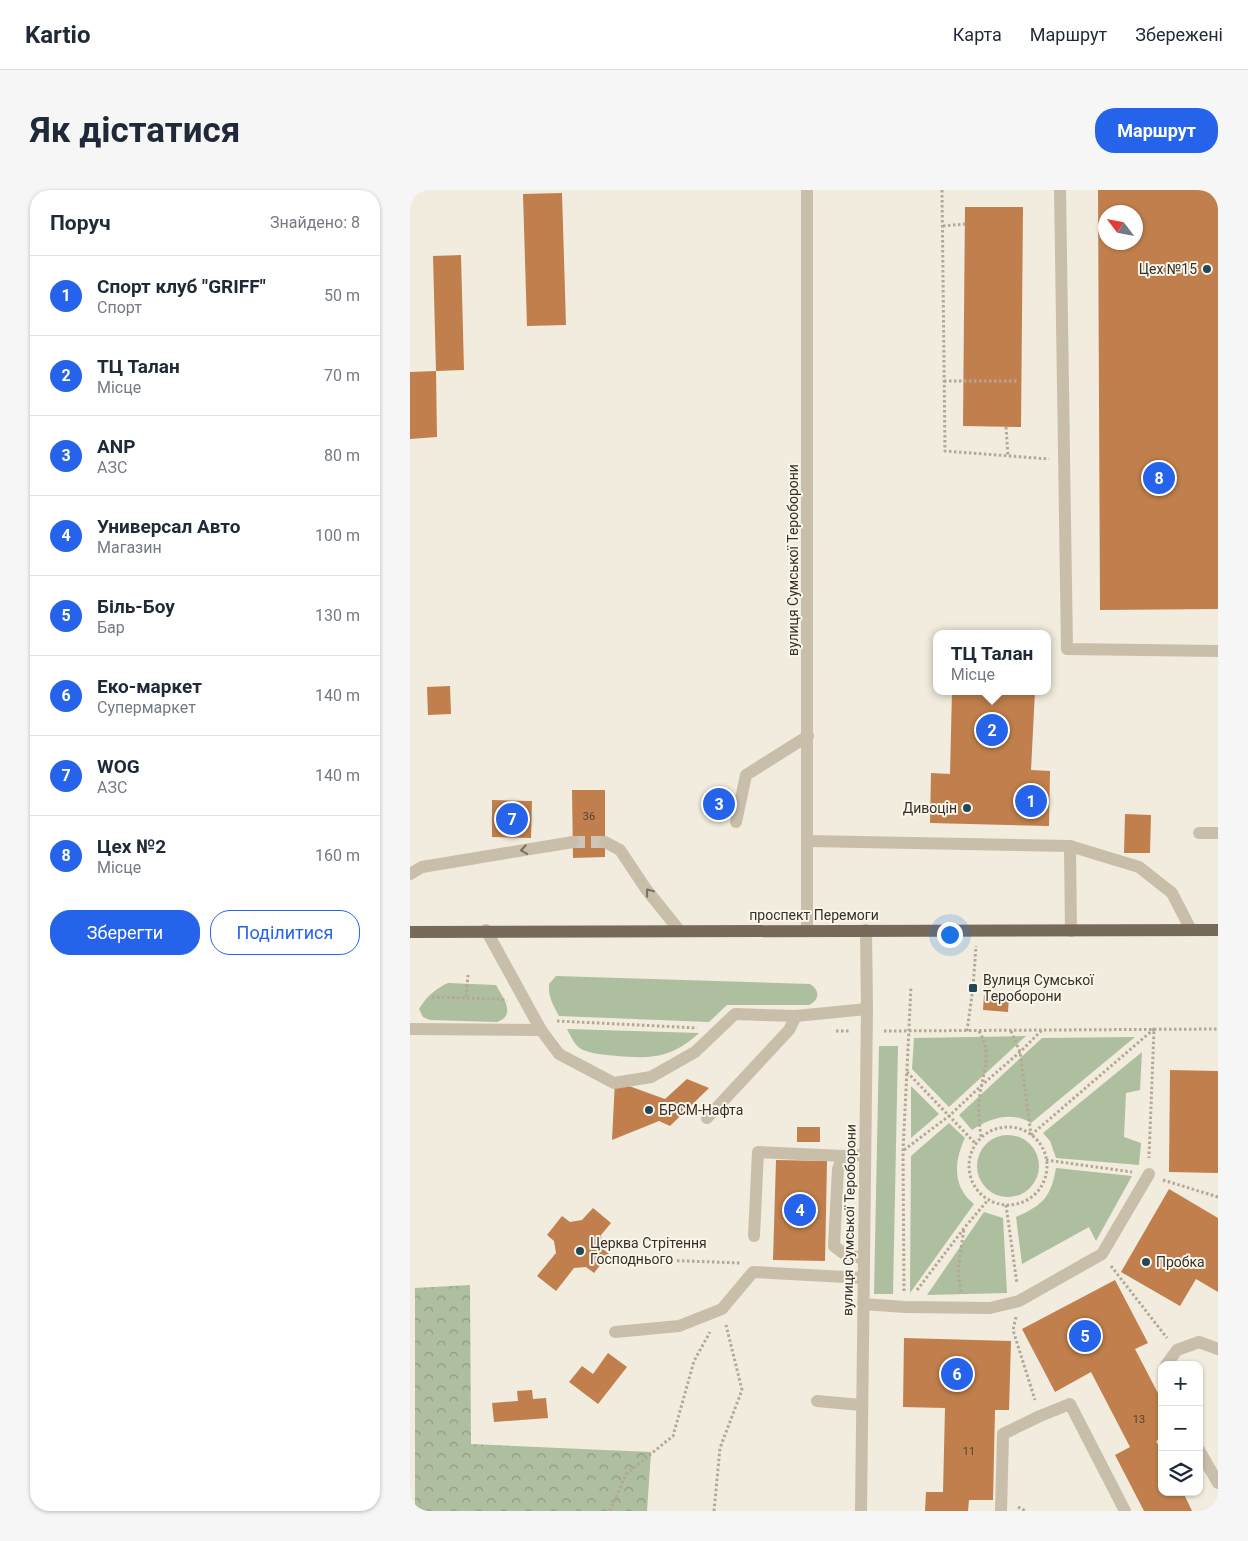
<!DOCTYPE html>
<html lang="uk">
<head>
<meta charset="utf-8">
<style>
  :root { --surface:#fff; --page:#f6f6f7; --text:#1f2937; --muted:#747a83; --line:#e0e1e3; --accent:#2563eb }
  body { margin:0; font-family:Roboto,sans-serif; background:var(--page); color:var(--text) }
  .controls { position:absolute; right:15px; bottom:15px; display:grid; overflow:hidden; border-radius:10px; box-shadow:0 1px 4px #0004 }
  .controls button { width:45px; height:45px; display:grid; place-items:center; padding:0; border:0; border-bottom:1px solid var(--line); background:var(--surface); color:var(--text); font:25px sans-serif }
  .compass { position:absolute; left:688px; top:15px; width:45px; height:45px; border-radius:50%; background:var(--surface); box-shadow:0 1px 4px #0004; rotate:302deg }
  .you { position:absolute; left:539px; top:744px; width:18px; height:18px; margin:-12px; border:4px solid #fff; border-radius:50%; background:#1a73e8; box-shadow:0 0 0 8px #1a73e833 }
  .badge { display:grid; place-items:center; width:32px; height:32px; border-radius:50%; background:var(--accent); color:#fff; font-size:16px; font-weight:700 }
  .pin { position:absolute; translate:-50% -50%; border:2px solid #fff; box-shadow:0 1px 5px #0006 }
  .popup { position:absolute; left:523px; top:440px; width:118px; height:65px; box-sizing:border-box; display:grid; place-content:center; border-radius:10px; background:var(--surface); filter:drop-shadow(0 1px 4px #0005); font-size:16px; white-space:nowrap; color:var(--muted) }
  .popup b { font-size:19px; color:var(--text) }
  .popup::after { content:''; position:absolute; left:50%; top:100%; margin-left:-10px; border:10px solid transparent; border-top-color:var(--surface) }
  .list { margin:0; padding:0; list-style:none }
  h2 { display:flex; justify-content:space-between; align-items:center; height:65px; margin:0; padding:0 20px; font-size:21px }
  h2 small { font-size:16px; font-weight:400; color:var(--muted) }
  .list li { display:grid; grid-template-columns:32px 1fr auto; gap:15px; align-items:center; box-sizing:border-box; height:80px; padding:0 20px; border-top:1px solid var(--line) }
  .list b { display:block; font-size:19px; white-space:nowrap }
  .list p { margin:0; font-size:16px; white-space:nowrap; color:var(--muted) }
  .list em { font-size:16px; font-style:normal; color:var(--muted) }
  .actions { display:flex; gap:10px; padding:15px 20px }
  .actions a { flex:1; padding:11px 0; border:1px solid var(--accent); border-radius:20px; text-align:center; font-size:18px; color:var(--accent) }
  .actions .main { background:var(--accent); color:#fff }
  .icon { flex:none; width:28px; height:28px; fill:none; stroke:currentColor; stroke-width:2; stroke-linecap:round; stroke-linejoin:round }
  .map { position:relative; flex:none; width:808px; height:1321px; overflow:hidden; border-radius:20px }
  header { display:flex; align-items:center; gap:30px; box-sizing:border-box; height:70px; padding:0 25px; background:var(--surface); border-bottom:1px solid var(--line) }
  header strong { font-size:24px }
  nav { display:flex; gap:28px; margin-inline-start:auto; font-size:18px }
  .intro { display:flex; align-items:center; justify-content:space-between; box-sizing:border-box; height:120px; padding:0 30px }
  h1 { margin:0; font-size:35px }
  .button { padding:12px 22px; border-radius:20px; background:var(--accent); color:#fff; font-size:18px; font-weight:700 }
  main { display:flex; gap:30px; padding:0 30px }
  aside { flex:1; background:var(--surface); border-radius:20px; box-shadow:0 1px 4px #0004 }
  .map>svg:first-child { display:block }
  .grass { fill:#adbf9e }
  .forest { fill:url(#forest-crowns) }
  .building { fill:#c07f4c; fill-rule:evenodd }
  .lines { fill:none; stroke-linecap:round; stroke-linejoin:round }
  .minor-tunnel { stroke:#ccc6b9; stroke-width:12; stroke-dasharray:12 6; stroke-linecap:butt }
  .path { stroke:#b4a894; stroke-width:3; stroke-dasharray:2.5 2.5; stroke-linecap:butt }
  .minor { stroke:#c9bea9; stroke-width:12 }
  .major { stroke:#776a5b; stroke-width:12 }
  .oneway { stroke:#787063 }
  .poi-dot { fill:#204856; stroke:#f9f5e9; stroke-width:2 }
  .labels { text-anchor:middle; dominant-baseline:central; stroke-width:4; stroke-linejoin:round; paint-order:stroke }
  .number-label { font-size:11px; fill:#584432 }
  .poi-label { font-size:14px; fill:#363029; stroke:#f9f5e9; text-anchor:start }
  .street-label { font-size:14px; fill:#363029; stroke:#f9f5e9 }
</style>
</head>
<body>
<header>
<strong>Kartio</strong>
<nav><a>Карта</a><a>Маршрут</a><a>Збережені</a></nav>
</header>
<div class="intro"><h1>Як дістатися</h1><a class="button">Маршрут</a></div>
<main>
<aside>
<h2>Поруч<small>Знайдено: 8</small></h2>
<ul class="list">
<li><span class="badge">1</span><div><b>Спорт клуб &quot;GRIFF&quot;</b><p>Спорт</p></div><em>50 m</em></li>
<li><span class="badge">2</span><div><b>ТЦ Талан</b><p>Місце</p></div><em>70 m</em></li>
<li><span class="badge">3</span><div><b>ANP</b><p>АЗС</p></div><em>80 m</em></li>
<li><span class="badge">4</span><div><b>Универсал Авто</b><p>Магазин</p></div><em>100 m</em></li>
<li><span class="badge">5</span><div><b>Біль-Боу</b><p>Бар</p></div><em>130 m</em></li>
<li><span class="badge">6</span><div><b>Еко-маркет</b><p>Супермаркет</p></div><em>140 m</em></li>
<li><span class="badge">7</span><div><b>WOG</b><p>АЗС</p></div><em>140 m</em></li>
<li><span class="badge">8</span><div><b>Цех №2</b><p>Місце</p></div><em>160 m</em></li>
</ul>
<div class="actions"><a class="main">Зберегти</a><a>Поділитися</a></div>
</aside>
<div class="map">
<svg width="808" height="1321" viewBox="0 0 808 1321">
  <defs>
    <pattern id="forest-crowns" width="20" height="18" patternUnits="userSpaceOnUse" patternTransform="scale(1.25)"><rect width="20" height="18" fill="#adbf9e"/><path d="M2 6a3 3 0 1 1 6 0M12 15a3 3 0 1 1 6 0" fill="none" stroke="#8e9c81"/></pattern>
  </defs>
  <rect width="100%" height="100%" fill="#f1ecdd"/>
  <g class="grass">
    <path d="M 146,786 L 400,794 C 410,800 410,810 399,815 L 317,815 L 299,832 L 149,826 C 143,815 138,807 139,794 Z"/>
    <path d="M 38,793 L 86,795 C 93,808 107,825 87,832 L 20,830 L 13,827 L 9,819 C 16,807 25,799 38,793 Z"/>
    <path d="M 157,839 L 289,843 C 262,868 242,869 207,866 C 197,865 183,864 173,860 C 165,856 161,847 157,839 Z"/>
    <path d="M 616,846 L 539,917 L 502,879 L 504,848 Z"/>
    <path d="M 725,847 L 621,933 C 601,921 580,928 562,940 L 549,925 L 632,848 Z"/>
    <path d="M 469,856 L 488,856 L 483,1104 L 464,1104 Z"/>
    <path d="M 732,862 L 730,900 L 716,903 L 714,947 L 731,953 L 729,975 L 646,968 L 640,951 L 633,943 Z"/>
    <path d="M 501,896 L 529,924 L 501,948 Z"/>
    <path d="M 539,933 L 555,948 C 544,971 542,997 564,1014 L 500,1103 L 501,966 Z"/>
    <circle cx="598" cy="976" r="31"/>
    <path d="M 646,978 L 722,986 L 686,1051 L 679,1037 L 612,1074 L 606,1027 C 633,1015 641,1007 646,978 Z"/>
    <path d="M 574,1022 L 593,1028 L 597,1103 L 517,1105 Z"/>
  </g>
  <path class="forest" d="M 60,1095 L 61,1254 L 241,1262 L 237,1321 L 5,1321 L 5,1098 Z"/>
  <g class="building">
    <path d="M 688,0 L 808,0 L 808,419 L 690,420 ZM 696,22 L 726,22 L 726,52 L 696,52 Z"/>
    <path d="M 152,3 L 156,135 L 117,136 L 113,4 Z"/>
    <path d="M 555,17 L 613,17 L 611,237 L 553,236 Z"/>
    <path d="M 51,65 L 54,180 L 26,181 L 27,247 L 0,249 L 0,182 L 26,181 L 23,66 Z"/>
    <path d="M 40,496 L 41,524 L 18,525 L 17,497 Z"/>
    <path d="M 542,501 L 625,501 L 621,580 L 640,581 L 639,636 L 520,633 L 521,583 L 540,584 Z"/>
    <path d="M 162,600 L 195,600 L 195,667 L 163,668 Z"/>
    <path d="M 82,610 L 122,611 L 121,648 L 82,647 Z"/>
    <path d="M 715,624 L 741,625 L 740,663 L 714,663 Z"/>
    <path d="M 574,805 L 599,806 L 598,822 L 573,820 Z"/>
    <path d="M 760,880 L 808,881 L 808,983 L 759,982 Z"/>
    <path d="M 277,889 L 299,898 L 260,936 L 249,931 L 202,950 L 205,891 L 255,909 Z"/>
    <rect x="387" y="937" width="23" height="15"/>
    <path d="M 366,970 L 417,971 L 415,1071 L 363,1070 Z"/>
    <path d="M 759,999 L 808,1028 L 808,1102 L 786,1089 L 770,1116 L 711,1082 Z"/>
    <path d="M 183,1018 L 201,1033 L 191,1045 L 193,1059 L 199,1064 L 184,1083 L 176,1077 L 164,1078 L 146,1101 L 127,1086 L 146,1063 L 144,1051 L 137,1045 L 152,1026 L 160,1032 L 172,1030 Z"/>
    <path d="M 705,1090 L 738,1153 L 725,1159 L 752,1211 L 752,1248 L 746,1251 L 752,1262 L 752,1302 L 773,1302 L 782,1321 L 734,1321 L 705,1265 L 720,1257 L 681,1182 L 645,1202 L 612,1139 Z"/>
    <path d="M 494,1148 L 601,1151 L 599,1220 L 585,1220 L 583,1310 L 559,1310 L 558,1321 L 515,1321 L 516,1302 L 533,1302 L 535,1218 L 493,1217 Z"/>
    <path d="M 198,1163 L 217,1177 L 188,1214 L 159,1192 L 172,1176 L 183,1184 Z"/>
    <path d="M 122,1200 L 123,1209 L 136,1208 L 138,1228 L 84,1232 L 82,1213 L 108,1211 L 107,1201 Z"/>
  </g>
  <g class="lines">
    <path class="minor-tunnel" d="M 163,652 L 195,652"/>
    <g class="path">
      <path d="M 532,0 L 535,261 L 639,269"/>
      <path d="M 533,36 L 555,34"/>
      <path d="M 534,191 L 609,191"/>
      <path d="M 596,237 L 598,266"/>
      <path d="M 22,807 L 91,809 L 97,811"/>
      <path d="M 56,807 L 58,785"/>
      <path d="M 147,831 L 287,838"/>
      <path d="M 426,841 L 440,841"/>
      <path d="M 474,841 L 808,839"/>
      <path d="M 557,841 L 563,798 L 566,756"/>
      <path d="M 569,841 C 585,869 569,889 569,916 C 568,926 570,937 571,947"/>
      <path d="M 601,841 L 610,862 L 621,945"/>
      <path d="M 497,882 L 566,954"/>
      <circle cx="598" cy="976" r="39"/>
      <path d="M 621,945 L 744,839 L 739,968"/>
      <path d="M 494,960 L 539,926 L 573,894 L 610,862 L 632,840"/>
      <path d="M 636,970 L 722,982"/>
      <path d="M 753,990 L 808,1007"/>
      <path d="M 596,1015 L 607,1094"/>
      <path d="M 222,1069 L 330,1073"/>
      <path d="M 701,1076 L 757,1148"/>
      <path d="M 507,1100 L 555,1037 L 578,1010"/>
      <path d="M 494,1101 L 493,961 L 501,797"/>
      <path d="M 551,1102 L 548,1084 L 549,1072 L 554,1039"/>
      <path d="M 606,1127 L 603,1140 L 625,1210"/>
      <path d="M 608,1317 L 616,1321"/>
      <path d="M 200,1321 L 216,1284 L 263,1246 L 284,1171 L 300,1142"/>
      <path d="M 304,1321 L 310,1258 L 332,1200 L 316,1135"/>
    </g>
    <g class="minor">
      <path d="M 650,0 L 657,459 L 808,461"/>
      <path d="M 326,632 L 336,585 L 398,546"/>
      <path d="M 789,643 L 808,643"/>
      <path d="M 398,651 L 660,656 L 729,677 L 762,703 L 781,740"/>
      <path d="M 195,652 L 210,660 L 236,699 L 269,740"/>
      <path d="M 660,656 L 661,741"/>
      <path d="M 0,684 L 12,677 L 163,652"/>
      <path d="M 76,740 L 131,840 L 149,864 L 204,893 L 241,887 L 285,862 L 325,824 L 386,826 L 457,819"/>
      <path d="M 397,740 L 397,0"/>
      <path d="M 0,839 L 131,840"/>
      <path d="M 297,928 L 379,840 L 386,826"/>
      <path d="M 433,966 L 428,979 L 424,1056 L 433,1063 L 454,1069"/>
      <path d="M 344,1046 L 348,962 L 433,966 L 455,965"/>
      <path d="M 453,1114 L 495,1117 L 580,1118 L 609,1111 L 692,1064 L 739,984"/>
      <path d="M 205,1142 L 269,1136 L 312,1119 L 343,1082 L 454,1088"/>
      <path d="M 756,1175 L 767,1160 L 789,1152 L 808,1159"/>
      <path d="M 407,1211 L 451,1215"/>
      <path d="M 789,1260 L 808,1293"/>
      <path d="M 451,1321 L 457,819 L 456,740"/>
      <path d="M 591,1321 L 593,1244 L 630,1226 L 660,1214 L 715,1321"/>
    </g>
    <path class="major" d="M 0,742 L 808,740"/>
  </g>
  <defs><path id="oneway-chevron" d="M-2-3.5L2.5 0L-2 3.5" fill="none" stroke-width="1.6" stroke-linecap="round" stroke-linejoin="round" transform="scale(1.25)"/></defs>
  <g class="oneway">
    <use href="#oneway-chevron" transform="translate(114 660) rotate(171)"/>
    <use href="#oneway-chevron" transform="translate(239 702) rotate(-128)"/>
  </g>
  <g class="poi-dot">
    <circle cx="797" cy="79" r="5"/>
    <circle cx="557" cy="618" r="5"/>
    <rect x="558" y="793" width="10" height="10" rx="2.5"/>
    <circle cx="239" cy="920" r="5"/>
    <circle cx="170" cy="1061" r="5"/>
    <circle cx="736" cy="1072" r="5"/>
  </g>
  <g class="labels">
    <g class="number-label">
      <text x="179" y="626">36</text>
      <text x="729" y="1229">13</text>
      <text x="559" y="1261">11</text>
    </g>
    <g class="poi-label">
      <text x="787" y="79" text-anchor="end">Цех №15</text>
      <text x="547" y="618" text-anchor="end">Дивоцін</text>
      <text x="573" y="790">Вулиця Сумської<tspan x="573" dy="16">Тероборони</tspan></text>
      <text x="249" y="920">БРСМ-Нафта</text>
      <text x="180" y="1053">Церква Стрітення<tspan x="180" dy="16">Господнього</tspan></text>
      <text x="746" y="1072">Пробка</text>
    </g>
    <g class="street-label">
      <text transform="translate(383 370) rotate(-90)">вулиця Сумської Тероборони</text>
      <text x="404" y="725">проспект Перемоги</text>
      <text transform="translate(439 1030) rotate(-89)">вулиця Сумської Тероборони</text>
    </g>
  </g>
</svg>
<div class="controls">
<button>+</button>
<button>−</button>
<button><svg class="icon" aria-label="layers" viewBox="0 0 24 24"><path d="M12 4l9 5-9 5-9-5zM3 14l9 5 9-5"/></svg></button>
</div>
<svg class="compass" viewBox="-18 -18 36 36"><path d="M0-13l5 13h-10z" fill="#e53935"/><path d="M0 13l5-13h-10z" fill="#747a83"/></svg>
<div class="you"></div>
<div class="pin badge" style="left:621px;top:611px">1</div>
<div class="pin badge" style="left:582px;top:540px">2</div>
<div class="popup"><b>ТЦ Талан</b>Місце</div>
<div class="pin badge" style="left:309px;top:614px">3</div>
<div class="pin badge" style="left:390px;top:1020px">4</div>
<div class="pin badge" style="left:675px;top:1146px">5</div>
<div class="pin badge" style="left:547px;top:1184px">6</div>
<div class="pin badge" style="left:102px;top:629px">7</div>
<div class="pin badge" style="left:749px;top:288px">8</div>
</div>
</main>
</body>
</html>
